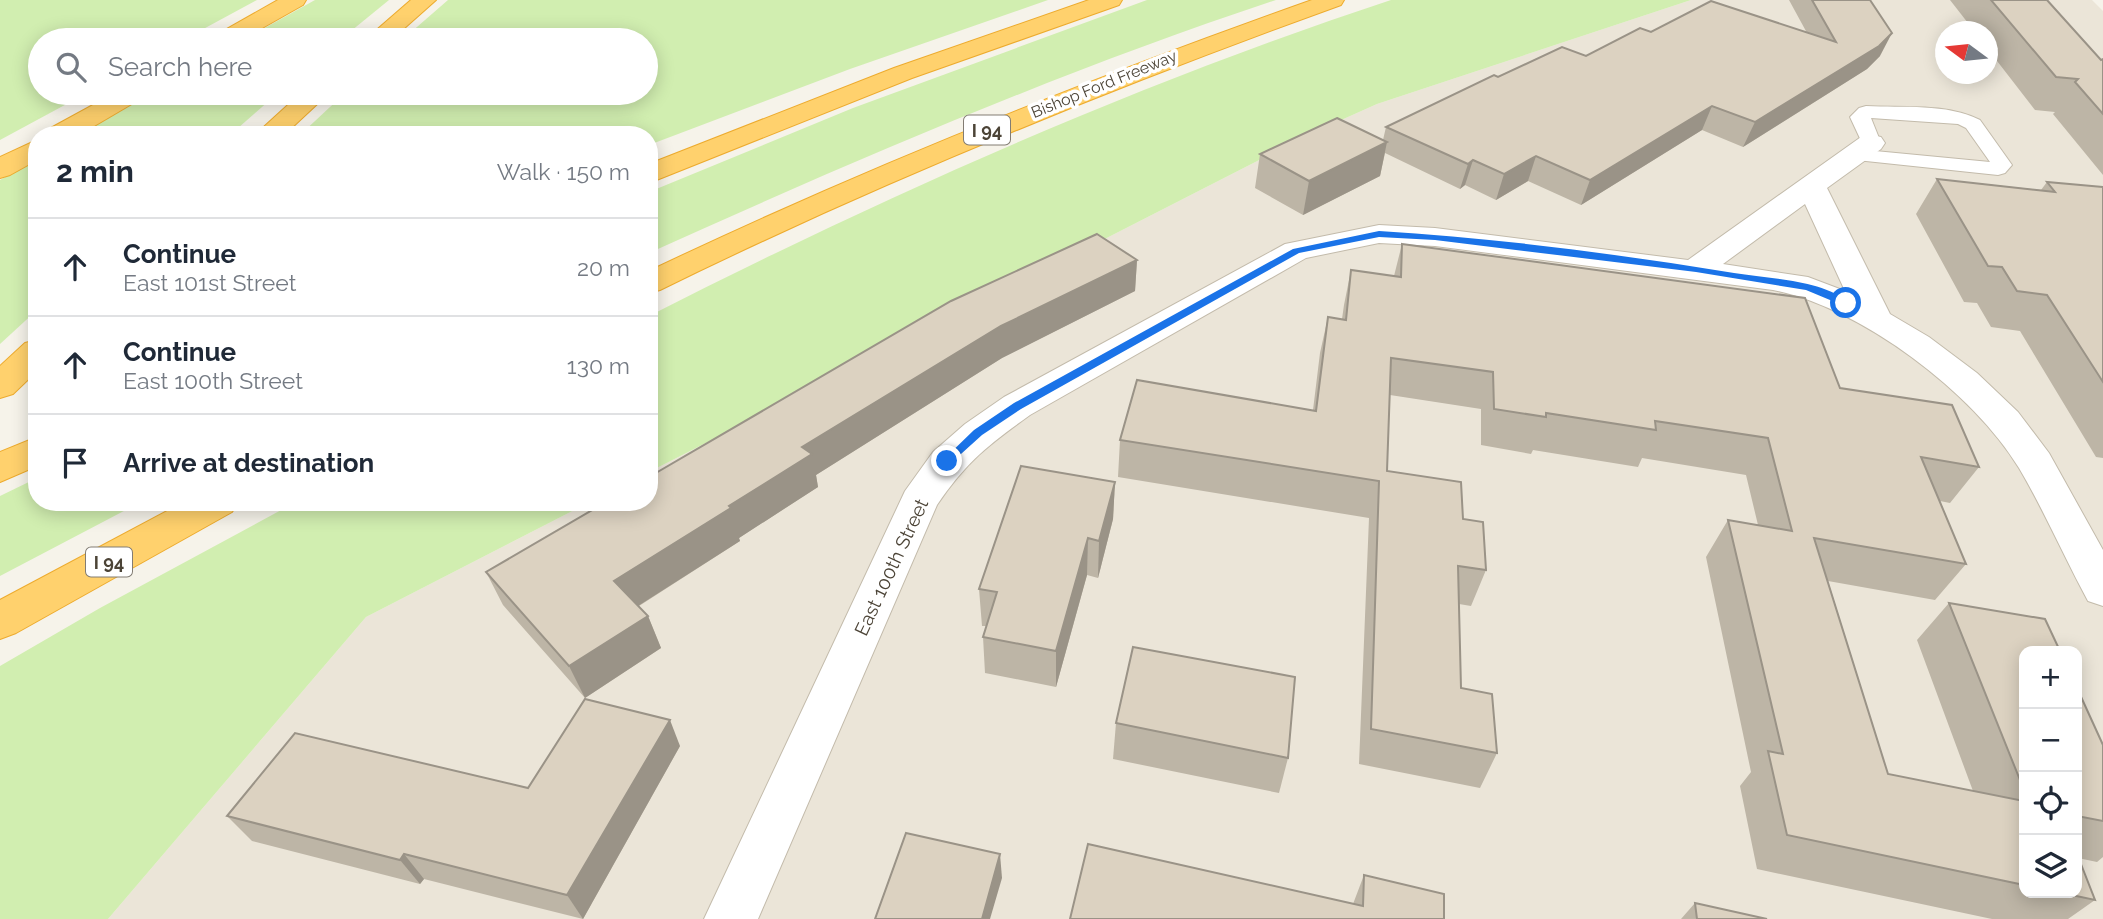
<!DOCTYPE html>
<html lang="en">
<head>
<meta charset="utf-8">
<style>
  :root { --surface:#fff; --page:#f6f6f7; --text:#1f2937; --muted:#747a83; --line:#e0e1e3 }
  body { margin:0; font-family:Raleway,sans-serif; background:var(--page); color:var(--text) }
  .controls { position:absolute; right:21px; bottom:21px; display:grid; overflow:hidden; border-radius:14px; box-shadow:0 4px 18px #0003 }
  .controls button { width:63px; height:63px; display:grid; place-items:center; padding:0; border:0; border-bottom:2px solid var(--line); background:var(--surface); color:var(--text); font:35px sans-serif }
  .compass { position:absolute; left:1935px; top:21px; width:63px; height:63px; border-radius:50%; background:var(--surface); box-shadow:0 4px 18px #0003; rotate:285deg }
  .stop { position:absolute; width:21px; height:21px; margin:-16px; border:5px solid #1a73e8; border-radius:50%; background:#fff }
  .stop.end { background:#1a73e8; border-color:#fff; box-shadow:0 2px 7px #0008 }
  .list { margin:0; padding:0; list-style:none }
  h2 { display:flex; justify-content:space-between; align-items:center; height:91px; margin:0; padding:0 28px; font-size:30px }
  h2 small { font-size:23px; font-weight:400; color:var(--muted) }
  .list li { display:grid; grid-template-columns:46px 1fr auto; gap:21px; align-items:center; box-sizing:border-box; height:98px; padding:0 28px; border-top:2px solid var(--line) }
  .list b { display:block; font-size:26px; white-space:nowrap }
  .list p { margin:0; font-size:23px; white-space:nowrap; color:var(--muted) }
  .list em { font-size:23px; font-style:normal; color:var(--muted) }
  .icon { flex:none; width:38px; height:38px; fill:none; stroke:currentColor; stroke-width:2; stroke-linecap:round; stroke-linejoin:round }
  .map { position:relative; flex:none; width:2103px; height:919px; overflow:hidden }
  .search { position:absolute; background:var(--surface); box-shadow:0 4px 18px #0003; left:28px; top:28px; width:630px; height:77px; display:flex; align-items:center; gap:18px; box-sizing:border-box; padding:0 24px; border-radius:38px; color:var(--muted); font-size:26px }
  .panel { position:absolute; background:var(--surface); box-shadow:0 4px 18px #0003; left:28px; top:126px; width:630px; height:385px; border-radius:28px }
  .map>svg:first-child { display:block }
  .residential { fill:#ebe5d8; fill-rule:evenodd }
  .green { fill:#d1eeb0 }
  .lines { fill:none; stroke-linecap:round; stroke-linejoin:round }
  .service-casing { stroke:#c3bbab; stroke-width:2 }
  .minor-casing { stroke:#c3bbab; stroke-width:2 }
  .motorway-casing { stroke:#edab2e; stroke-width:2 }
  .service { fill:#fff; fill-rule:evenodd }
  .minor { fill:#fff; fill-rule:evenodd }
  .motorway { fill:#ffd16d; fill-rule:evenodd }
  .wall { fill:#bdb5a6 }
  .shaded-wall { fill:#9a9387 }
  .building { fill:#dcd2c1; stroke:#9a9387; stroke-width:2 }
  .route { fill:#1a73e8 }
  .labels { text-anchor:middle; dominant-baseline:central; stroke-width:7; stroke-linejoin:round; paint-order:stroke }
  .far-street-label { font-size:16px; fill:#4c4437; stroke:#fff }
  .shield { fill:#fff; stroke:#827c73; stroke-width:2 }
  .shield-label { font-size:18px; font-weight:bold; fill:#4c4437 }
  .street-label { font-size:19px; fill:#4c4437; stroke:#fff }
</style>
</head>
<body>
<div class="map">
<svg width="2103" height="919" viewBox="0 0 2103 919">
  <rect width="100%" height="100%" fill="#f6f3ea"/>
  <path class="residential" d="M 1691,0 L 2092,0 L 2103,11 L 2103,919 L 108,919 L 366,617 L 590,502 L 649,502 L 649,472 L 1310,134 L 1377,104 ZM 1946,32 L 1988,32 L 1988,74 L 1946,74 ZM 2024,651 L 2077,651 L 2077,893 L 2024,893 Z"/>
  <g class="green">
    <path d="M 0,0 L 257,0 L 183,40 L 40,40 L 40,93 L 87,93 L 0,140 Z"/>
    <path d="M 315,0 L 389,0 L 340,40 L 243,40 Z"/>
    <path d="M 448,0 L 1048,0 L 850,69 L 649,145 L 649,135 L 300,135 L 345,93 L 646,93 L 646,40 L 402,40 Z"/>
    <path d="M 1147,0 L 1276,0 C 1062,71 855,160 649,253 L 649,192 L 853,108 Z"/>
    <path d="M 1391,0 L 1691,0 L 1377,104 L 1310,134 L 649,472 L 649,316 C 889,194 1136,84 1391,0 Z"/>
    <path d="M 152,93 L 278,93 L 230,135 L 79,135 Z"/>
    <path d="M 37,159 L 37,310 L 0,344 L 0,180 Z"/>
    <path d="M 37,478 L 37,502 L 141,502 L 0,576 L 0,496 Z"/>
    <path d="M 296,502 L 590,502 L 366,617 L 108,919 L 0,919 L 0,666 L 100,608 Z"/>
  </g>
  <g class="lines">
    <g class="service-casing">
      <path id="service" d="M 1866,106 C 1903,108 1946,103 1980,120 L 2012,165 L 2005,173 L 1998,175 L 1847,159 L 1844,155 L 1847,151 L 1854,149 L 1990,162 L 1966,128 L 1958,124 L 1871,118 L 1881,143 L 1878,147 L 1864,147 L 1850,117 L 1859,108 Z"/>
    </g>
    <g class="minor-casing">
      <path id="minor" d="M 1871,135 L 1881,137 L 1885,143 L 1881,149 L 1827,188 L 1890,314 L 1929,337 L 1977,373 L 2018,412 L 2049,453 L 2103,550 L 2103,606 L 2088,601 C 2064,557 2044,510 2019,468 C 1973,392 1860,307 1773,290 L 1435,246 L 1379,243 L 1306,258 L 1030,415 C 988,445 966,462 937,505 L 758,919 L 704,919 L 905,491 L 933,452 L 965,424 L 1004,397 L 1285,244 L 1379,225 L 1435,228 L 1688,260 L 1861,137 ZM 1805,204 L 1845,291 L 1808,277 L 1723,264 Z"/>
    </g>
    <g class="motorway-casing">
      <g id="motorway">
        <path d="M 278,0 L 306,0 L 303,5 L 241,40 L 212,40 L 216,35 Z"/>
        <path d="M 411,0 L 436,0 L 391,40 L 365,40 Z"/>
        <path d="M 1089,0 L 1122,0 L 1119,5 L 912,78 L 649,183 L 649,164 L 894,68 Z"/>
        <path d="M 1312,0 L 1344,0 L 1341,5 C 1109,89 882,181 660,290 L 649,293 L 649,271 C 865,168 1086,80 1312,0 Z"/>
        <path d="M 115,93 L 146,93 L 142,98 L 79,135 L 46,135 L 49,129 Z"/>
        <path d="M 301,93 L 329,93 L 284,135 L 255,135 Z"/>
        <path d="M 37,140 L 37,160 L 10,175 L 0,178 L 0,157 Z"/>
        <path d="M 37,340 L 37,371 L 13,394 L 0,398 L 0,366 L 25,343 Z"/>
        <path d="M 37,437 L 37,466 L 0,482 L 0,452 Z"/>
        <path d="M 184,502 L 238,502 L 232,512 L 16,633 L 0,639 L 0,600 Z"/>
      </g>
    </g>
    <use href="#service" class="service"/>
    <use href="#minor" class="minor"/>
    <use href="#motorway" class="motorway"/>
  </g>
  <g class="wall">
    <path d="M 1789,0 L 1870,0 L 1880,56 L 1867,69 L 1743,147 L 1702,130 L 1581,205 L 1528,181 L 1496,200 L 1465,185 L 1460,189 L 1385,153 L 1380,176 L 1303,215 L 1255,188 L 1260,154 L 1383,140 L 1386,127 L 1498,77 L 1586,56 L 1651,32 L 1807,33 Z"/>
    <path d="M 1950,0 L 2047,0 L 2101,60 L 2103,59 L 2103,175 L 2053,114 L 2055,112 L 2035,110 L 1987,48 L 1987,32 L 1975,32 Z"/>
    <path d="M 1937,179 L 2041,190 L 2047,182 L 2103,187 L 2103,458 L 2096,457 L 2020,331 L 1991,327 L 1977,303 L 1964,302 L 1916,214 Z"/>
    <path d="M 1402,244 L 1840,388 L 1979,467 L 1950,503 L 1940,501 L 1966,564 L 1935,600 L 1828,581 L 1888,774 L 1973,791 L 1917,640 L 1949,603 L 2024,651 L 2024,893 L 2077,893 L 2077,688 L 2103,745 L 2103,857 L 2097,862 L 2078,858 L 2095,900 L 2068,919 L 1992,919 L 1757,869 L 1740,786 L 1751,772 L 1706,557 L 1728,520 L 1758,525 L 1746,475 L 1642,458 L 1638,467 L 1533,450 L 1531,454 L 1481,445 L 1481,409 L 1390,395 L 1387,471 L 1463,519 L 1486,570 L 1471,606 L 1459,604 L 1461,688 L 1497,753 L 1480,788 L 1359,764 L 1369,518 L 1118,477 L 1120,440 L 1313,410 L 1320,353 L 1328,317 L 1342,319 L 1344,305 L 1351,270 L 1394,276 Z"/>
    <path d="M 1137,260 L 1135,291 L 1002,358 L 816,475 L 818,487 L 739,538 L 740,541 L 639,606 L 648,616 L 661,648 L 585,698 L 503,605 L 486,572 Z"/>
    <path d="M 1115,482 L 1113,519 L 1098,578 L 1087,575 L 1056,687 L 985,673 L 983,637 L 986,626 L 982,626 L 979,589 Z"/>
    <path d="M 1116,723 L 1288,758 L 1279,793 L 1113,759 Z"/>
    <path d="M 680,746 L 583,919 L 424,879 L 420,884 L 252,841 L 227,816 L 528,788 Z"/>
    <path d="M 1364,875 L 1444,919 L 1070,919 L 1353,904 Z"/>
    <path d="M 1695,903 L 1767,919 L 1681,919 Z"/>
  </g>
  <g class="shaded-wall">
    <path d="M 1892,33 L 1880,56 L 1867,69 L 1743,147 L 1755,122 Z"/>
    <path d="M 1712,106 L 1702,130 L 1581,205 L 1590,180 Z"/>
    <path d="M 1387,142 L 1380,176 L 1303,215 L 1309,181 Z"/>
    <path d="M 1536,156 L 1528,181 L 1496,200 L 1504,174 Z"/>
    <path d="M 1473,160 L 1465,185 L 1460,189 L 1468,164 Z"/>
    <path d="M 1137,260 L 1135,291 L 1002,358 L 816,475 L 818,487 L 739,538 L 740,541 L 627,613 L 614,581 L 729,506 L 802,447 L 1001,326 Z"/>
    <path d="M 1115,482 L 1113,519 L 1098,578 L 1099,541 Z"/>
    <path d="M 1088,538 L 1087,575 L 1056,687 L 1056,651 Z"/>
    <path d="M 648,616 L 661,648 L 585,698 L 569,666 Z"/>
    <path d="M 670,720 L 680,746 L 583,919 L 567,895 Z"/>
    <path d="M 404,854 L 424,879 L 420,884 L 400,860 Z"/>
    <path d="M 1000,854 L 1002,878 L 990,919 L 982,919 Z"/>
  </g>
  <g class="building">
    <path d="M 1812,0 L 1870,0 L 1892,33 L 1879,46 L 1755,122 L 1712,106 L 1590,180 L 1536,156 L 1504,174 L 1473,160 L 1468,164 L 1386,127 L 1494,75 L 1498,77 L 1562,47 L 1586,56 L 1640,28 L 1651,32 L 1711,1 L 1836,42 Z"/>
    <path d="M 1991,0 L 2047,0 L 2101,60 L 2103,59 L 2103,114 L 2075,82 L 2078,79 L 2056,77 Z"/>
    <path d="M 1337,118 L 1387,142 L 1309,181 L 1260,154 Z"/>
    <path d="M 1937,179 L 2055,192 L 2047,182 L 2103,187 L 2103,382 L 2047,295 L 2017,291 L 2002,267 L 1988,266 Z"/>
    <path d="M 1097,234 L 1137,260 L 1001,326 L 802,447 L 812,454 L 729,506 L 731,508 L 614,581 L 648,616 L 569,666 L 486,572 L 606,502 L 649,502 L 649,477 L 951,301 Z"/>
    <path d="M 1402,244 L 1805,298 L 1840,388 L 1952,405 L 1979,467 L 1921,457 L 1966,564 L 1814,538 L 1888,774 L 2024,801 L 2024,885 L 1787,835 L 1768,751 L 1783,754 L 1728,520 L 1792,531 L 1768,438 L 1655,421 L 1656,430 L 1546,413 L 1546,417 L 1494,409 L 1493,372 L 1391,358 L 1387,471 L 1461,482 L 1463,519 L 1483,522 L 1486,570 L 1458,566 L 1461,688 L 1492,694 L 1497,753 L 1371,729 L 1379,481 L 1120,440 L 1137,380 L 1316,411 L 1328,317 L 1346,320 L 1351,270 L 1401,277 Z"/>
    <path d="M 1021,466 L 1115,482 L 1099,541 L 1088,538 L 1056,651 L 983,637 L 997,592 L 979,589 Z"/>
    <path d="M 1949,603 L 2045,619 L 2060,651 L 2024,651 L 2024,790 Z"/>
    <path d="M 1133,647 L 1295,677 L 1288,758 L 1116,723 Z"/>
    <path d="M 2077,688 L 2103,745 L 2103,821 L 2077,816 Z"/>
    <path d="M 585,699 L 670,720 L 567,895 L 404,854 L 400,860 L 227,816 L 295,733 L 528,788 Z"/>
    <path d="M 906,833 L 1000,854 L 982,919 L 875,919 Z"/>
    <path d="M 1088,844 L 1363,906 L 1364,875 L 1444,894 L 1444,919 L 1070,919 Z"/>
    <path d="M 2077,854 L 2095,900 L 2062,893 L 2077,893 Z"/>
    <path d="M 1695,903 L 1767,919 L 1697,919 Z"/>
  </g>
  <path class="route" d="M 1379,231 C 1497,238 1617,254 1734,273 C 1771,279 1820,279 1851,303 L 1842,305 L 1806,290 L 1696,272 L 1435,240 L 1379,237 L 1299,253 L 1021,409 L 982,435 L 951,463 L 943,463 L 942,461 L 974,430 L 1014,403 L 1293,249 Z"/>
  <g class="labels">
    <g class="far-street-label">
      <text transform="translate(1104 84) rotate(-22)">Bishop Ford Freeway</text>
    </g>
    <g class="shield">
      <rect x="964" y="115.5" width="46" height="29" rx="5"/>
      <rect x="86" y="547.5" width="46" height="29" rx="5"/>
    </g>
    <g class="shield-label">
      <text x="987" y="130">I 94</text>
      <text x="109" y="562">I 94</text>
    </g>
    <g class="street-label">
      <text transform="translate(891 567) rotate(-65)">East 100th Street</text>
    </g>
  </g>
</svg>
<div class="controls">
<button>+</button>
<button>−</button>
<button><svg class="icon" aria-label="locate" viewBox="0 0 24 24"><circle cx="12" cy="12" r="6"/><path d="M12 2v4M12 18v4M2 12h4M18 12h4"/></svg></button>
<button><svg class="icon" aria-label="layers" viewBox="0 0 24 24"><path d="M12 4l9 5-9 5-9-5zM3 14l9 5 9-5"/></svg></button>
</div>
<svg class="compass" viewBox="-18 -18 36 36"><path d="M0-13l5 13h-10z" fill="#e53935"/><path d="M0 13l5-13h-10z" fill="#747a83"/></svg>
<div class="stop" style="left:1846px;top:303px"></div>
<div class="stop end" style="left:947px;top:461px"></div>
<div class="search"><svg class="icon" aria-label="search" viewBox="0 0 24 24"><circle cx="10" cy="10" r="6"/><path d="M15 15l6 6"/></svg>Search here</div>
<section class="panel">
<h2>2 min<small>Walk · 150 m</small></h2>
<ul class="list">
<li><svg class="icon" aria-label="ahead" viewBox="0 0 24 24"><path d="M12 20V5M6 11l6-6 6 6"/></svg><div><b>Continue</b><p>East 101st Street</p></div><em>20 m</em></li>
<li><svg class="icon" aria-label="ahead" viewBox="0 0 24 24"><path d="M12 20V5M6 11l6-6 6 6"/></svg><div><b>Continue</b><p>East 100th Street</p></div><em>130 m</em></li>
<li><svg class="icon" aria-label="arrive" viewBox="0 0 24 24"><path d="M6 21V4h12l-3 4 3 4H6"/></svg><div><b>Arrive at destination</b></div></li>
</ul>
</section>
</div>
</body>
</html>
